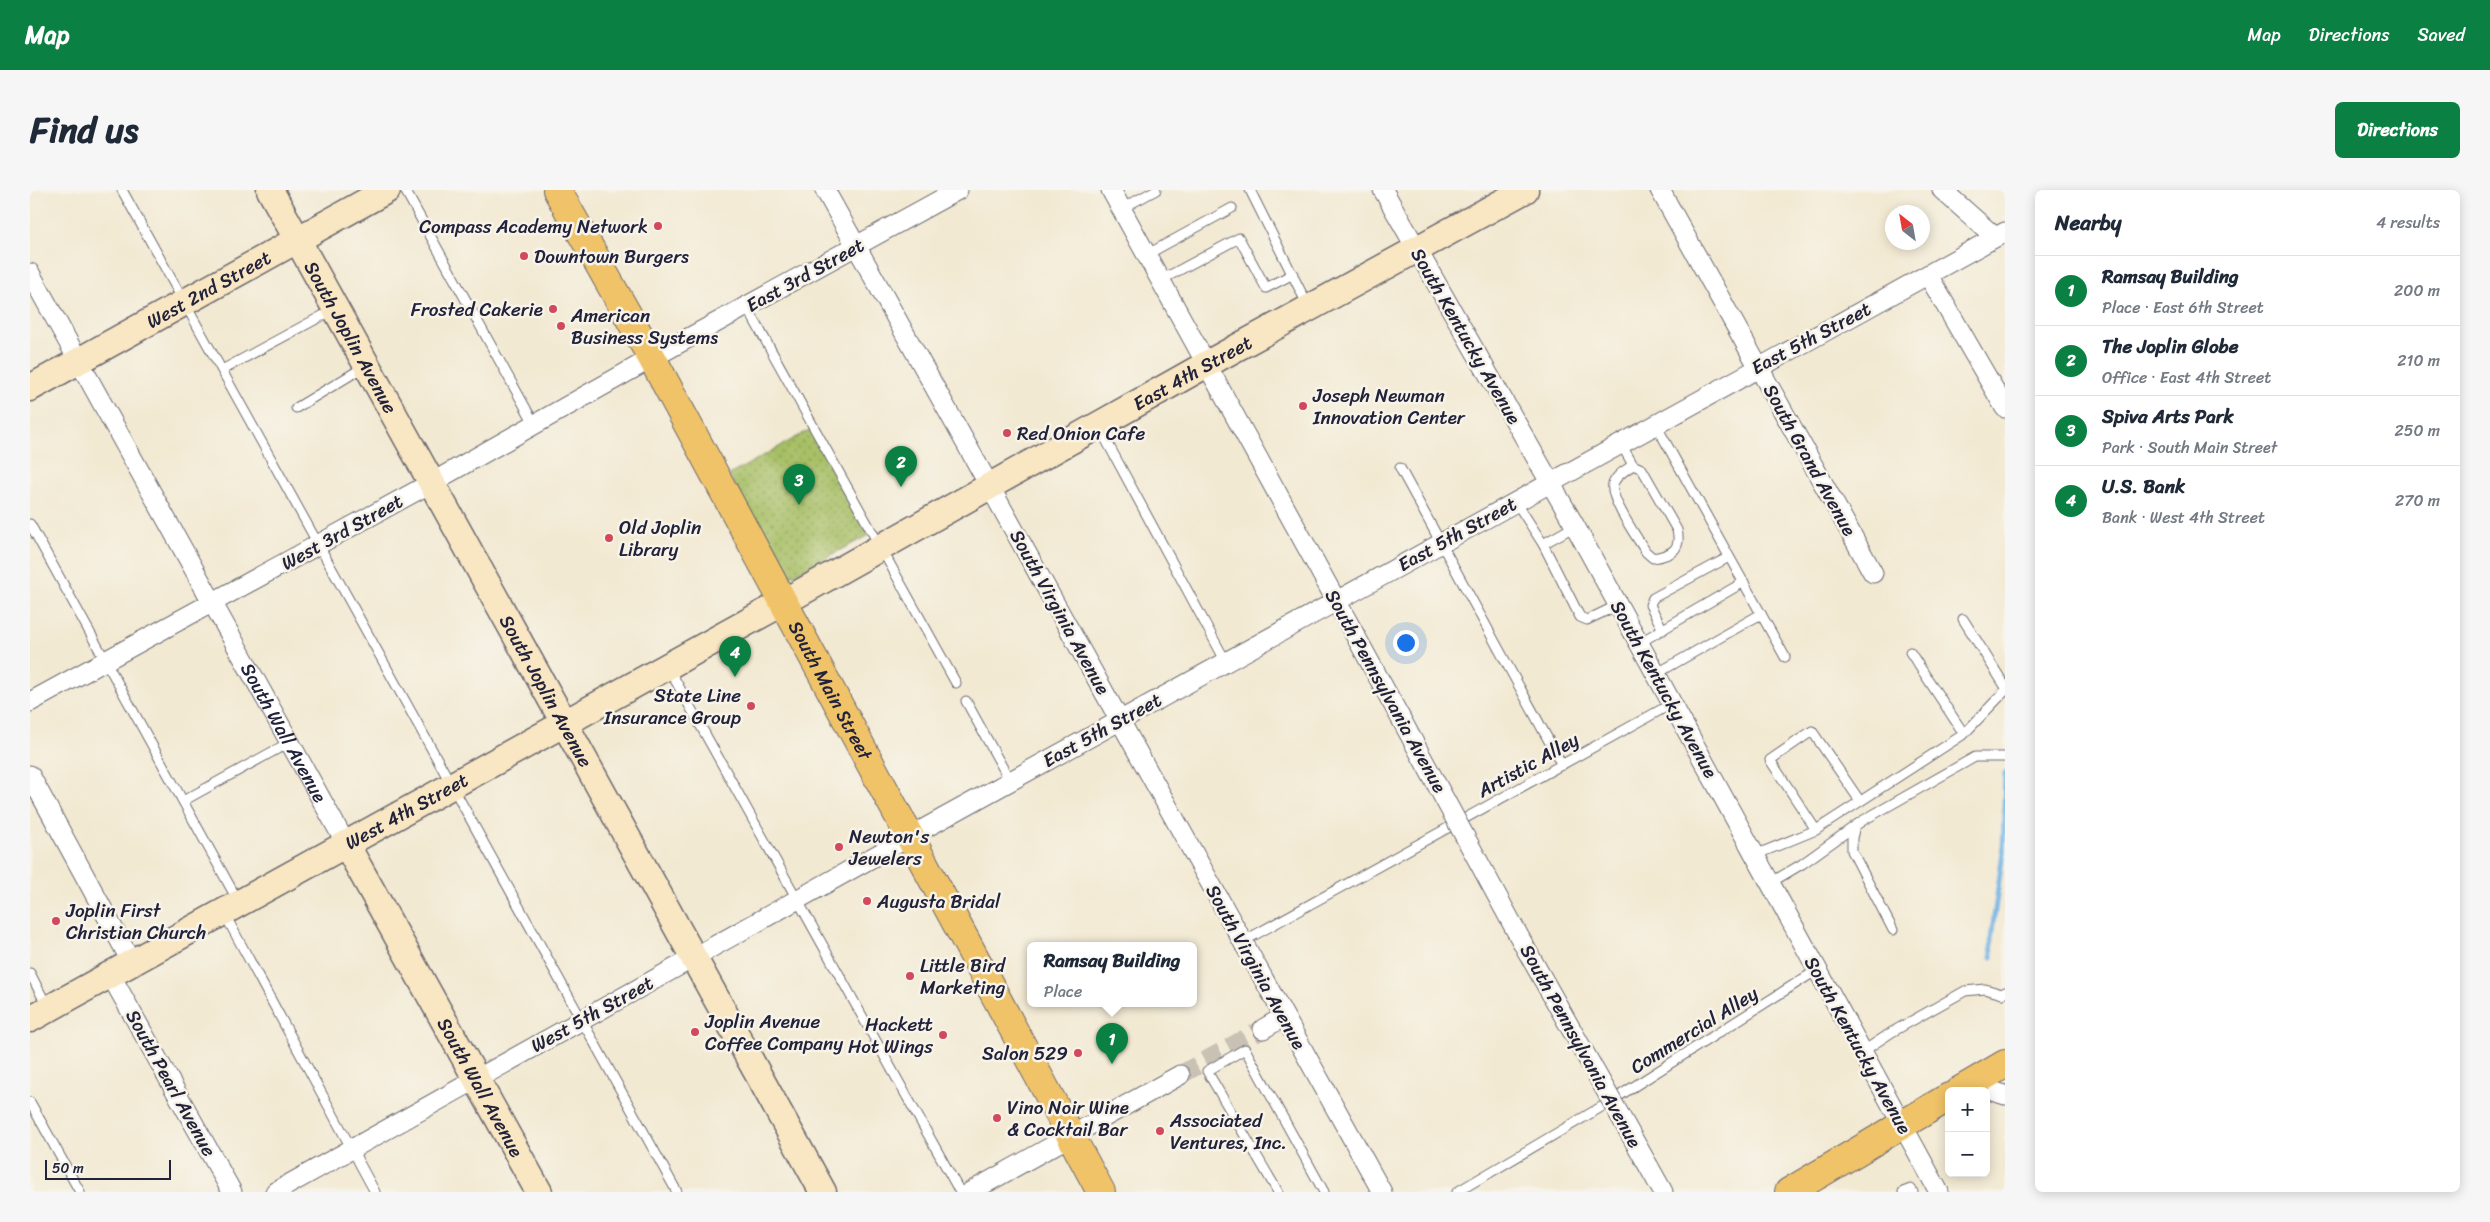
<!DOCTYPE html>
<html lang="en">
<head>
<meta charset="utf-8">
<style>
  :root { --surface:#fff; --page:#f6f6f7; --text:#1f2937; --muted:#747a83; --line:#e0e1e3; --accent:#0b8043 }
  body { margin:0; font-family:Sriracha,sans-serif; background:var(--page); color:var(--text) }
  .controls { position:absolute; right:15px; bottom:15px; display:grid; overflow:hidden; border-radius:8px; box-shadow:0 2px 12px #0003 }
  .controls button { width:45px; height:45px; display:grid; place-items:center; padding:0; border:0; border-bottom:1px solid var(--line); background:var(--surface); color:var(--text); font:25px sans-serif }
  .compass { position:absolute; left:1855px; top:15px; width:45px; height:45px; border-radius:50%; background:var(--surface); box-shadow:0 2px 12px #0003; rotate:329deg }
  .scale { position:absolute; left:15px; bottom:12px; width:126px; box-sizing:border-box; padding-left:5px; border:2px solid #22223b; border-top:0; font-size:14px; line-height:18px; white-space:nowrap; color:#22223b; -webkit-text-stroke:4px #f7f3e8; paint-order:stroke }
  .you { position:absolute; left:1375px; top:452px; width:18px; height:18px; margin:-12px; border:4px solid #fff; border-radius:50%; background:#1a73e8; box-shadow:0 0 0 8px #1a73e833 }
  .badge { display:grid; place-items:center; width:32px; height:32px; border-radius:50%; background:var(--accent); color:#fff; font-size:16px; font-weight:700 }
  .pin { position:absolute; translate:-50% -41px; filter:drop-shadow(0 1px 2px #0008) }
  .pin::after { content:''; position:absolute; top:26px; width:18px; height:15px; background:inherit; clip-path:polygon(0 0,100% 0,50% 100%) }
  .popup { position:absolute; left:997px; top:752px; width:170px; height:65px; box-sizing:border-box; display:grid; place-content:center; border-radius:8px; background:var(--surface); filter:drop-shadow(0 1px 4px #0005); font-size:16px; white-space:nowrap; color:var(--muted) }
  .popup b { font-size:19px; color:var(--text) }
  .popup::after { content:''; position:absolute; left:50%; top:100%; margin-left:-10px; border:10px solid transparent; border-top-color:var(--surface) }
  .list { margin:0; padding:0; list-style:none }
  h2 { display:flex; justify-content:space-between; align-items:center; height:65px; margin:0; padding:0 20px; font-size:21px }
  h2 small { font-size:16px; font-weight:400; color:var(--muted) }
  .list li { display:grid; grid-template-columns:32px 1fr auto; gap:15px; align-items:center; box-sizing:border-box; height:70px; padding:0 20px; border-top:1px solid var(--line) }
  .list b { display:block; font-size:19px; white-space:nowrap }
  .list p { margin:0; font-size:16px; white-space:nowrap; color:var(--muted) }
  .list em { font-size:16px; font-style:normal; color:var(--muted) }
  .map { position:relative; flex:none; width:1975px; height:1002px; overflow:hidden; border-radius:8px }
  header { display:flex; align-items:center; gap:30px; box-sizing:border-box; height:70px; padding:0 25px; background:var(--accent); color:#fff }
  header strong { font-size:24px }
  nav { display:flex; gap:28px; margin-inline-start:auto; font-size:18px }
  .intro { display:flex; align-items:center; justify-content:space-between; box-sizing:border-box; height:120px; padding:0 30px }
  h1 { margin:0; font-size:35px }
  .button { padding:12px 22px; border-radius:8px; background:var(--accent); color:#fff; font-size:18px; font-weight:700 }
  main { display:flex; gap:30px; padding:0 30px }
  aside { flex:1; background:var(--surface); border-radius:8px; box-shadow:0 2px 12px #0003 }
  .map>svg:first-child { display:block }
  .grass { fill:url(#grass-dots); stroke:#64704f }
  .lines { fill:none; stroke-linecap:round; stroke-linejoin:round }
  .stream { stroke:#70b3e5; stroke-width:5 }
  .street-tunnel { stroke:#c8c1b4; stroke-width:19; stroke-dasharray:19 9; stroke-linecap:butt }
  .lane-casing { stroke:#6b6870; stroke-width:11 }
  .street-casing { stroke:#6b6870; stroke-width:21 }
  .secondary-casing { stroke:#6b6870; stroke-width:29 }
  .primary-casing { stroke:#6b6870; stroke-width:30 }
  .lane { stroke:#fff; stroke-width:9 }
  .street { stroke:#fff; stroke-width:19 }
  .secondary { stroke:#f9e7c3; stroke-width:26 }
  .primary { stroke:#f0c369; stroke-width:28 }
  .rail { stroke:#22223b; stroke-width:4; stroke-dasharray:8 4; stroke-linecap:butt }
  .street-bridge-casing { stroke:#6b6870; stroke-width:21; stroke-linecap:butt }
  .street-bridge { stroke:#fff; stroke-width:19 }
  .poi-dot { fill:#d1495b; stroke:#f7f3e8; stroke-width:2 }
  .labels { text-anchor:middle; dominant-baseline:central; stroke-width:5; stroke-linejoin:round; paint-order:stroke }
  .poi-label { font-size:19px; fill:#22223b; stroke:#f7f3e8; text-anchor:start }
  .street-label { font-size:19px; fill:#22223b; stroke:#f7f3e8 }
</style>
</head>
<body>
<header>
<strong>Map</strong>
<nav><a>Map</a><a>Directions</a><a>Saved</a></nav>
</header>
<div class="intro"><h1>Find us</h1><a class="button">Directions</a></div>
<main>
<div class="map">
<svg width="1975" height="1002" viewBox="0 0 1975 1002">
  <defs>
    <pattern id="grass-dots" width="8" height="8" patternUnits="userSpaceOnUse" patternTransform="scale(1.25)"><rect width="8" height="8" fill="#a6be63"/><path d="M2 2h.1M6 6h.1" fill="none" stroke="#879a53" stroke-width="1.8" stroke-linecap="round"/></pattern>
  </defs>
  <rect width="100%" height="100%" fill="#f7f3e8"/>
  <filter id="ink" filterUnits="userSpaceOnUse"><feTurbulence type="fractalNoise" baseFrequency=".02" numOctaves="2"/><feDisplacementMap in="SourceGraphic" scale="10" xChannelSelector="R" yChannelSelector="G"/><feConvolveMatrix kernelMatrix="1 2 1 2 8 2 1 2 1" color-interpolation-filters="sRGB"/></filter>
  <filter id="wash" filterUnits="userSpaceOnUse"><feTurbulence type="fractalNoise" baseFrequency=".0096" numOctaves="4" result="noise"/><feDisplacementMap in="SourceGraphic" scale="20" xChannelSelector="R" yChannelSelector="G"/><feGaussianBlur stdDeviation="1.12" result="paint"/><feColorMatrix in="noise" values="0 0 0 0 0 0 0 0 0 0 0 0 0 0 0 0 0 1.4 0 .05"/><feComposite in="paint" operator="in"/></filter>
  <g filter="url(#wash)">
    <rect width="100%" height="100%" fill="#f2e9d2"/>
    <path class="grass" d="M 781,239 L 839,345 L 759,387 L 754,384 L 699,285 Z"/>
    <g class="lines">
      <path class="stream" d="M 1962,767 L 1961,749 L 1973,662 L 1975,583"/>
    </g>
  </g>
  <g filter="url(#ink)">
    <g class="lines">
      <path class="street-tunnel" d="M 1150,885 L 1233,839"/>
      <g class="lane-casing">
        <g id="lane">
          <path d="M 92,0 L 647,1002"/>
          <path d="M 375,0 L 505,235"/>
          <path d="M 1220,0 L 1278,116"/>
          <path d="M 1091,19 L 1126,0"/>
          <path d="M 1116,65 L 1202,18"/>
          <path d="M 1131,90 L 1209,48 L 1236,98 L 1263,84"/>
          <path d="M 717,117 L 926,493"/>
          <path d="M 192,180 L 303,120"/>
          <path d="M 266,218 L 334,177"/>
          <path d="M 1626,235 L 1755,467"/>
          <path d="M 1069,237 L 1196,472"/>
          <path d="M 1591,254 L 1603,275 C 1596,280 1586,285 1583,294 C 1579,308 1608,349 1616,362 L 1623,368 C 1641,365 1652,360 1647,340 L 1612,279 L 1603,275"/>
          <path d="M 1370,278 L 1532,575"/>
          <path d="M 1486,312 L 1513,354 L 1550,427 L 1557,430 L 1588,415"/>
          <path d="M 0,334 L 208,711"/>
          <path d="M 1513,354 L 1545,336"/>
          <path d="M 1933,429 L 1975,496"/>
          <path d="M 1633,440 L 1620,415 L 1623,408 L 1699,367"/>
          <path d="M 1609,453 L 1714,392"/>
          <path d="M 639,479 L 930,1002"/>
          <path d="M 1626,484 L 1731,424"/>
          <path d="M 936,511 L 980,591"/>
          <path d="M 1934,544 L 1975,501"/>
          <path d="M 153,611 L 260,552"/>
          <path d="M 1825,636 L 1822,648 L 1822,661 L 1863,740"/>
          <path d="M 1786,640 L 1740,570 L 1782,541 L 1830,611"/>
          <path d="M 1725,665 L 1786,640 L 1934,544 L 1880,462"/>
          <path d="M 1740,693 L 1772,674 L 1832,631 L 1945,567 L 1975,567"/>
          <path d="M 194,723 L 345,1002"/>
          <path d="M 1212,752 L 1643,513"/>
          <path d="M 0,783 L 17,816"/>
          <path d="M 1832,862 L 1862,842 L 1935,801 L 1955,799 L 1972,804 L 1975,802"/>
          <path d="M 0,912 L 50,1002"/>
          <path d="M 1248,1002 L 1177,881 L 1215,859 L 1294,1002"/>
          <path d="M 1427,1002 L 1578,913 L 1787,780"/>
          <path d="M 1873,1002 L 1881,999 L 1883,1002"/>
        </g>
      </g>
      <g class="street-casing">
        <g id="street">
          <path d="M 795,0 L 1352,1002"/>
          <path d="M 1081,0 L 1370,527"/>
          <path d="M 1353,0 L 1545,336 L 1909,1002"/>
          <path d="M 1630,0 L 1843,383"/>
          <path d="M 1912,0 L 1965,47"/>
          <path id="s1" d="M 0,83 L 316,654"/>
          <path d="M 1898,85 L 1975,218"/>
          <path d="M 0,512 L 401,293 L 622,168 L 928,0"/>
          <path d="M 0,585 L 102,773"/>
          <path d="M 80,784 L 202,1002"/>
          <path d="M 1233,839 L 1253,827"/>
          <path d="M 1950,888 L 1959,900 L 1975,905"/>
          <path d="M 1619,977 L 1633,1002"/>
          <path d="M 245,1002 L 879,647 L 1975,42"/>
          <path d="M 940,1002 L 1150,885"/>
        </g>
      </g>
      <g class="secondary-casing">
        <g id="secondary">
          <path id="s2" d="M 240,0 L 793,1002"/>
          <path id="s3" d="M 0,198 L 357,0"/>
          <path id="s4" d="M 316,654 L 509,1002"/>
          <path id="s5" d="M 0,829 L 752,413 L 1177,174 L 1495,0"/>
        </g>
      </g>
      <g class="primary-casing">
        <g id="primary">
          <path id="s6" d="M 527,0 L 622,168 L 1071,1002"/>
          <path d="M 1929,901 L 1975,874"/>
          <path d="M 1759,1002 L 1919,907"/>
        </g>
      </g>
      <use href="#lane" class="lane"/>
      <use href="#street" class="street"/>
      <use href="#secondary" class="secondary"/>
      <use href="#primary" class="primary"/>
      <path class="rail" d="M 1974,0 L 1975,1"/>
      <g class="street-bridge-casing">
        <path id="street-bridge" d="M 1370,527 L 1497,761 L 1619,977"/>
      </g>
      <use href="#street-bridge" class="street-bridge"/>
    </g>
  </g>
  <g class="poi-dot">
    <circle cx="628" cy="36" r="5"/>
    <circle cx="494" cy="66" r="5"/>
    <circle cx="523" cy="119" r="5"/>
    <circle cx="531" cy="136" r="5"/>
    <circle cx="1273" cy="216" r="5"/>
    <circle cx="977" cy="243" r="5"/>
    <circle cx="579" cy="348" r="5"/>
    <circle cx="721" cy="516" r="5"/>
    <circle cx="809" cy="657" r="5"/>
    <circle cx="837" cy="711" r="5"/>
    <circle cx="26" cy="731" r="5"/>
    <circle cx="880" cy="786" r="5"/>
    <circle cx="665" cy="842" r="5"/>
    <circle cx="913" cy="845" r="5"/>
    <circle cx="1048" cy="863" r="5"/>
    <circle cx="967" cy="928" r="5"/>
    <circle cx="1130" cy="941" r="5"/>
  </g>
  <g class="labels">
    <g class="poi-label">
      <text x="618" y="36" text-anchor="end">Compass Academy Network</text>
      <text x="504" y="66">Downtown Burgers</text>
      <text x="513" y="119" text-anchor="end">Frosted Cakerie</text>
      <text x="541" y="125">American<tspan x="541" dy="22">Business Systems</tspan></text>
      <text x="1283" y="205">Joseph Newman<tspan x="1283" dy="22">Innovation Center</tspan></text>
      <text x="987" y="243">Red Onion Cafe</text>
      <text x="589" y="337">Old Joplin<tspan x="589" dy="22">Library</tspan></text>
      <text x="711" y="505" text-anchor="end">State Line<tspan x="711" dy="22">Insurance Group</tspan></text>
      <text x="819" y="646">Newton's<tspan x="819" dy="22">Jewelers</tspan></text>
      <text x="847" y="711">Augusta Bridal</text>
      <text x="36" y="720">Joplin First<tspan x="36" dy="22">Christian Church</tspan></text>
      <text x="890" y="775">Little Bird<tspan x="890" dy="22">Marketing</tspan></text>
      <text x="675" y="831">Joplin Avenue<tspan x="675" dy="22">Coffee Company</tspan></text>
      <text x="903" y="834" text-anchor="end">Hackett<tspan x="903" dy="22">Hot Wings</tspan></text>
      <text x="1038" y="863" text-anchor="end">Salon 529</text>
      <text x="977" y="917">Vino Noir Wine<tspan x="977" dy="22">&amp; Cocktail Bar</tspan></text>
      <text x="1140" y="930">Associated<tspan x="1140" dy="22">Ventures, Inc.</tspan></text>
    </g>
    <g class="street-label">
      <text transform="translate(775 85) rotate(-29)">East 3rd Street</text>
      <text stroke="none"><textPath href="#s3" startOffset="204">West 2nd Street</textPath></text>
      <text transform="translate(1436 146) rotate(60)">South Kentucky Avenue</text>
      <text stroke="none"><textPath href="#s2" startOffset="168">South Joplin Avenue</textPath></text>
      <text transform="translate(1781 148) rotate(-28)">East 5th Street</text>
      <text stroke="none"><textPath href="#s5" startOffset="1330">East 4th Street</textPath></text>
      <text transform="translate(1780 270) rotate(61)">South Grand Avenue</text>
      <text transform="translate(312 342) rotate(-29)">West 3rd Street</text>
      <text transform="translate(1427 344) rotate(-29)">East 5th Street</text>
      <text transform="translate(1030 422) rotate(61)">South Virginia Avenue</text>
      <text transform="translate(1634 499) rotate(61)">South Kentucky Avenue</text>
      <text stroke="none"><textPath href="#s2" startOffset="572">South Joplin Avenue</textPath></text>
      <text stroke="none"><textPath href="#s6" startOffset="570">South Main Street</textPath></text>
      <text transform="translate(1356 501) rotate(61)">South Pennsylvania Avenue</text>
      <text transform="translate(1072 540) rotate(-29)">East 5th Street</text>
      <text stroke="none"><textPath href="#s1" startOffset="525">South Wall Avenue</textPath></text>
      <text transform="translate(1498 575) rotate(-29)">Artistic Alley</text>
      <text stroke="none"><textPath href="#s5" startOffset="430">West 4th Street</textPath></text>
      <text transform="translate(1226 777) rotate(61)">South Virginia Avenue</text>
      <text transform="translate(562 824) rotate(-29)">West 5th Street</text>
      <text transform="translate(1664 840) rotate(-32)">Commercial Alley</text>
      <text transform="translate(1828 855) rotate(61)">South Kentucky Avenue</text>
      <text transform="translate(1551 856) rotate(61)">South Pennsylvania Avenue</text>
      <text transform="translate(141 893) rotate(61)">South Pearl Avenue</text>
      <text stroke="none"><textPath href="#s4" startOffset="278">South Wall Avenue</textPath></text>
    </g>
  </g>
</svg>
<div class="controls">
<button>+</button>
<button>−</button>
</div>
<svg class="compass" viewBox="-18 -18 36 36"><path d="M0-13l5 13h-10z" fill="#e53935"/><path d="M0 13l5-13h-10z" fill="#747a83"/></svg>
<div class="scale">50 m</div>
<div class="you"></div>
<div class="pin badge" style="left:1082px;top:874px">1</div>
<div class="popup"><b>Ramsay Building</b>Place</div>
<div class="pin badge" style="left:871px;top:297px">2</div>
<div class="pin badge" style="left:769px;top:315px">3</div>
<div class="pin badge" style="left:705px;top:487px">4</div>
</div>
<aside>
<h2>Nearby<small>4 results</small></h2>
<ul class="list">
<li><span class="badge">1</span><div><b>Ramsay Building</b><p>Place · East 6th Street</p></div><em>200 m</em></li>
<li><span class="badge">2</span><div><b>The Joplin Globe</b><p>Office · East 4th Street</p></div><em>210 m</em></li>
<li><span class="badge">3</span><div><b>Spiva Arts Park</b><p>Park · South Main Street</p></div><em>250 m</em></li>
<li><span class="badge">4</span><div><b>U.S. Bank</b><p>Bank · West 4th Street</p></div><em>270 m</em></li>
</ul>
</aside>
</main>
</body>
</html>
